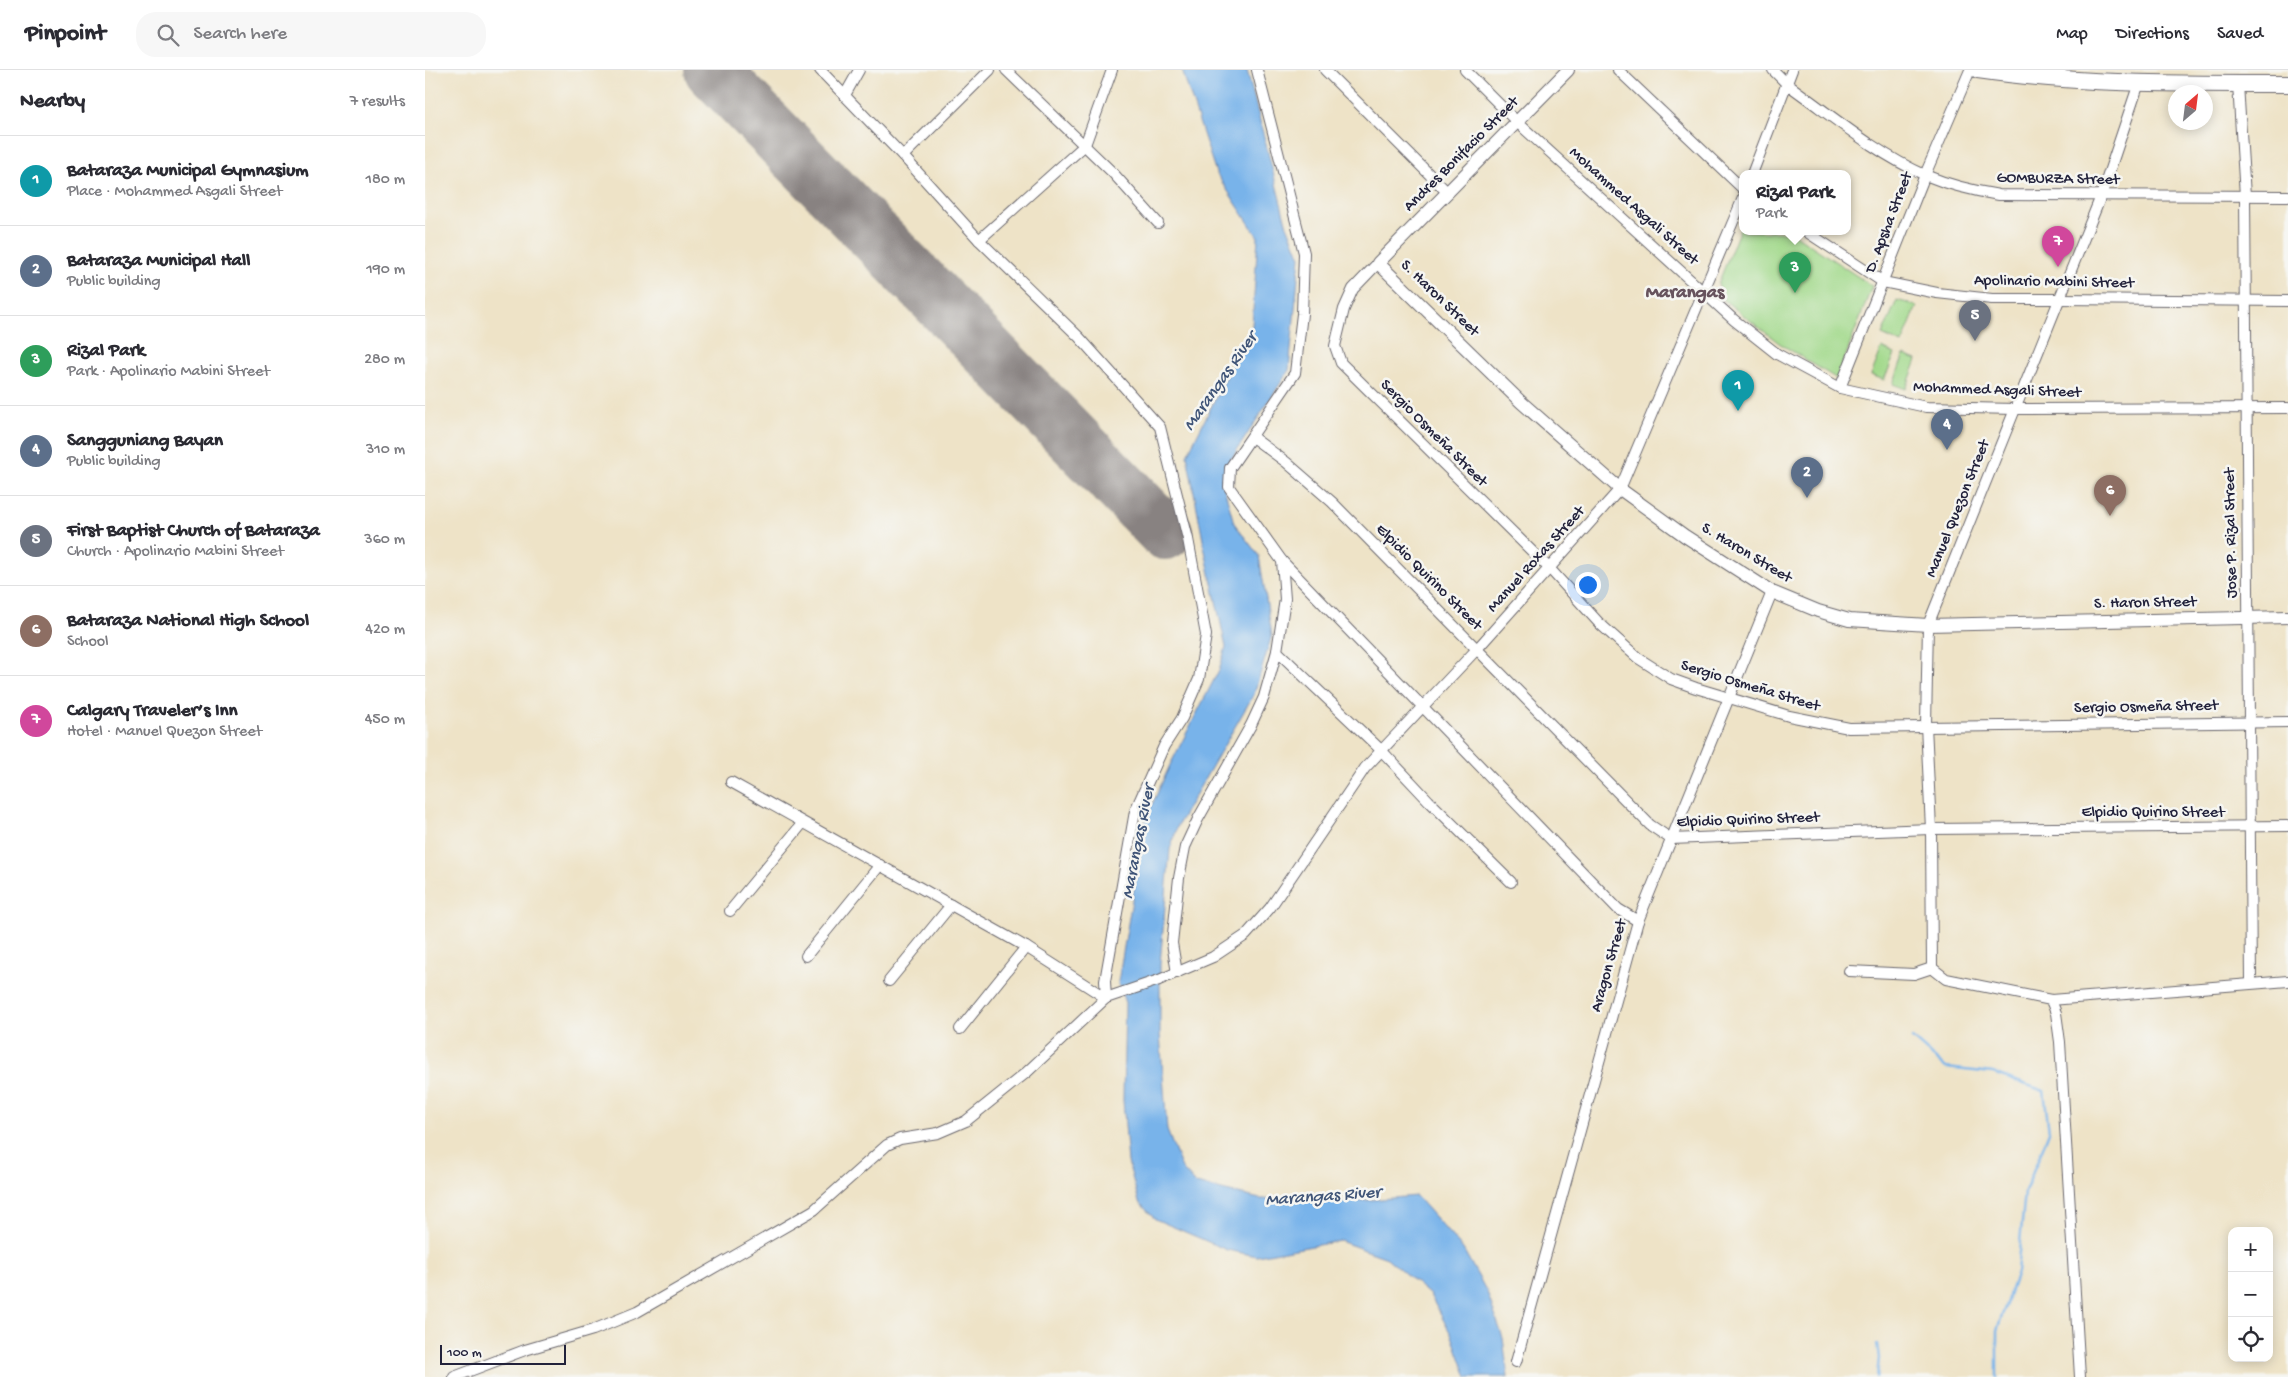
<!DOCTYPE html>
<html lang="en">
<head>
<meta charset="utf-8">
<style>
  :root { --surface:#fff; --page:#f7f7f7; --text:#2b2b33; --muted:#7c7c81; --line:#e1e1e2; --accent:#7c3aed }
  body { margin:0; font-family:"Gochi Hand",sans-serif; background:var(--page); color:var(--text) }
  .controls { position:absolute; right:15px; bottom:15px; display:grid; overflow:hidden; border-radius:10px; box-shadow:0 2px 12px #0003 }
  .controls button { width:45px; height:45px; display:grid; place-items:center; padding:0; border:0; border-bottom:1px solid var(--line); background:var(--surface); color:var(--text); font:25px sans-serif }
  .compass { position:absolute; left:1743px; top:15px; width:45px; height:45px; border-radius:50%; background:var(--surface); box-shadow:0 2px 12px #0003; rotate:28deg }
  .scale { position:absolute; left:15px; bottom:12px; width:126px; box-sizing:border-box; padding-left:5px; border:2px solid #22223b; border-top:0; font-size:14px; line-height:18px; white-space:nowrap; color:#22223b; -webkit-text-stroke:4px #f6f6f2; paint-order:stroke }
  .you { position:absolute; left:1162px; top:514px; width:18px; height:18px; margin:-12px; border:4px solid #fff; border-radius:50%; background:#1a73e8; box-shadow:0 0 0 8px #1a73e833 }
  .badge { display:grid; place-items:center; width:32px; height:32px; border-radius:50%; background:var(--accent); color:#fff; font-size:16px; font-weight:700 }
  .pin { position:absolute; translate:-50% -41px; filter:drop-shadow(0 1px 2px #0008) }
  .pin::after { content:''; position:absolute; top:26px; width:18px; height:15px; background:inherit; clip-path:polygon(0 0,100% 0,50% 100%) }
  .popup { position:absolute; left:1314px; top:100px; width:112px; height:65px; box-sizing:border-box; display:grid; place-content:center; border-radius:10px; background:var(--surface); filter:drop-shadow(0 1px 4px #0005); font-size:16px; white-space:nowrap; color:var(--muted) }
  .popup b { font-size:19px; color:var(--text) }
  .popup::after { content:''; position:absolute; left:50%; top:100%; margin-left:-10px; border:10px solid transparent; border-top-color:var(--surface) }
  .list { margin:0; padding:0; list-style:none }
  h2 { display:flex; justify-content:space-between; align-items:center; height:65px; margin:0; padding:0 20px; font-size:21px }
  h2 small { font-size:16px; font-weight:400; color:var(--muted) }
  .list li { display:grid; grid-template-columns:32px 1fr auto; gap:15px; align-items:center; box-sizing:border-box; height:90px; padding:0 20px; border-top:1px solid var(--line) }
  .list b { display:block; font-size:19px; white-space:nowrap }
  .list p { margin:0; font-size:16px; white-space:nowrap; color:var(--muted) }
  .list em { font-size:16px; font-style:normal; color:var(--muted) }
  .icon { flex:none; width:28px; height:28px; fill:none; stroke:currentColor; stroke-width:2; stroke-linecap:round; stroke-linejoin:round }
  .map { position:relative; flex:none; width:1863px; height:1307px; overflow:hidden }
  header { display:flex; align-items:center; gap:30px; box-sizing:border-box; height:70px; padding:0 25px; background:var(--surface); border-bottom:1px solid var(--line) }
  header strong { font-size:24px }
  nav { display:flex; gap:28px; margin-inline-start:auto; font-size:18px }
  .search { width:350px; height:45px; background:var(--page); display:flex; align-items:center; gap:12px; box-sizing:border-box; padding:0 18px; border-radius:20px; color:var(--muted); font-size:19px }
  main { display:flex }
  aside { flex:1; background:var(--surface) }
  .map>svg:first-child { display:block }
  .green { fill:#a2d98b; stroke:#627e63 }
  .water { fill:#78b3ea; stroke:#4d6a92 }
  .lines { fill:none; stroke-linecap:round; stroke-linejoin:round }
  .stream { stroke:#78b3ea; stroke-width:2.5 }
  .runway { stroke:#888281; stroke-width:56 }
  .minor-casing { stroke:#69666c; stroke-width:12 }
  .tertiary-casing { stroke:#69666c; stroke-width:14 }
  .primary-casing { stroke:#69666c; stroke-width:18 }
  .minor { stroke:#fff; stroke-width:10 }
  .tertiary { stroke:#fff; stroke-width:12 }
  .primary { stroke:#fff; stroke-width:16 }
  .labels { text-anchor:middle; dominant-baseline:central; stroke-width:5; stroke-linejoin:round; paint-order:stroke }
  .street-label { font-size:16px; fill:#22223b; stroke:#f6f6f2 }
  .water-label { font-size:18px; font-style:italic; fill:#405578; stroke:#f6f6f2 }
  .quarter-label { font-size:19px; font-weight:bold; fill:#67535d; stroke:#f6f6f2 }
</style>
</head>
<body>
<header>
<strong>Pinpoint</strong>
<div class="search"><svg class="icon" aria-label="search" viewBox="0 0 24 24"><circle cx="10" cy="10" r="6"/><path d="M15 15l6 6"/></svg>Search here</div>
<nav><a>Map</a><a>Directions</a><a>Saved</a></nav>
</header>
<main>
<aside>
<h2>Nearby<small>7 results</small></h2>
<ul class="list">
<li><span class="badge" style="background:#0f9aa8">1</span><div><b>Bataraza Municipal Gymnasium</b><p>Place · Mohammed Asgali Street</p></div><em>180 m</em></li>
<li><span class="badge" style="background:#5c6f8a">2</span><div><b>Bataraza Municipal Hall</b><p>Public building</p></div><em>190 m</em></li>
<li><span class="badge" style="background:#2e9e5b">3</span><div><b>Rizal Park</b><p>Park · Apolinario Mabini Street</p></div><em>280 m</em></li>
<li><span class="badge" style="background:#5c6f8a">4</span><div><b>Sangguniang Bayan</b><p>Public building</p></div><em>310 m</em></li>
<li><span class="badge" style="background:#6b7280">5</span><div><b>First Baptist Church of Bataraza</b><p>Church · Apolinario Mabini Street</p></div><em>360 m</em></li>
<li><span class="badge" style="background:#8d6e63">6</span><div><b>Bataraza National High School</b><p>School</p></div><em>420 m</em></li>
<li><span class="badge" style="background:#d1479c">7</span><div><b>Calgary Traveler’s Inn</b><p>Hotel · Manuel Quezon Street</p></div><em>450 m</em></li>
</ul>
</aside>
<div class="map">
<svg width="1863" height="1307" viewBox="0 0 1863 1307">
  <rect width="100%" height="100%" fill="#f6f6f2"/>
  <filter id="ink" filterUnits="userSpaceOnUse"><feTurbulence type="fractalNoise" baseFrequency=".02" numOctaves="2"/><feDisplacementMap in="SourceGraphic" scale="10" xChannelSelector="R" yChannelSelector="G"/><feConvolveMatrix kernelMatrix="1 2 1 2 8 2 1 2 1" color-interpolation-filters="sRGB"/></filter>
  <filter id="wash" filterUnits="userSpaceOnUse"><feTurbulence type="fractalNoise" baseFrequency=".0096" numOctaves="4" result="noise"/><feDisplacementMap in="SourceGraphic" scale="20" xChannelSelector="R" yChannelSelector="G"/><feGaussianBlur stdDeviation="1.12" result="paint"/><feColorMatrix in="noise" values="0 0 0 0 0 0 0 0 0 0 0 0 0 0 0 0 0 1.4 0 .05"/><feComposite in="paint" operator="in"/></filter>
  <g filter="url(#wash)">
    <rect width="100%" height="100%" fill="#eee3c7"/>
    <g class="green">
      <path d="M 1317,154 L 1318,162 L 1366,162 L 1447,216 L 1412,309 L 1354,273 L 1299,230 L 1293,214 Z"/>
      <path d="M 1472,230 L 1492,236 L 1477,274 L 1457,265 Z"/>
      <path d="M 1457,278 L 1470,284 L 1459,310 L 1446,305 Z"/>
      <path d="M 1479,285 L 1492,290 L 1481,319 L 1468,314 Z"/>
    </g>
    <path class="water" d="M 757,0 L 822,0 L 861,153 L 875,187 L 864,300 L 803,394 L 797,410 L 809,453 L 834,486 L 847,565 L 829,624 L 753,755 L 745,779 L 735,894 L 735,964 L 742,1060 L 757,1099 L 771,1114 L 835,1129 L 890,1129 L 921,1132 L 991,1126 L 1038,1179 L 1062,1222 L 1078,1268 L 1083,1307 L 1042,1307 L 1027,1266 L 1005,1225 L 962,1188 L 915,1171 L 832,1186 L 802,1180 L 730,1149 L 714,1132 L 703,1092 L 698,1030 L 700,933 L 693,912 L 721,748 L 745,695 L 794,600 L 801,577 L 780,481 L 762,385 L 827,256 L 833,167 L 791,103 Z"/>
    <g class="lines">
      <g class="stream">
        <path d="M 1487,968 L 1521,998 L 1568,1003 L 1619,1021 L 1624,1062 L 1600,1122 L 1592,1202 L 1572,1260 L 1572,1307"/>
        <path d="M 1452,1274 L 1454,1288 L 1452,1307"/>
      </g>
      <path class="runway" d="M 287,0 L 740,462"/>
    </g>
  </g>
  <g filter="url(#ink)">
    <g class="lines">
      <g class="minor-casing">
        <g id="minor">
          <path d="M 395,0 L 478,86 L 554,170 L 654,267 L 735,357 L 763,469 L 781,565 L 774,609 L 757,648 L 739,676 L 710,741 L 680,911 L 681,928"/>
          <path d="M 581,0 L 688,103 L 733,153"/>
          <path d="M 900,0 L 1022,122"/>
          <path d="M 1040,0 L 1092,52 L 1309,250 L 1352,284 L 1415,318 L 1501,337 L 1590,339 L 1863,338"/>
          <path d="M 1193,0 L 1318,119"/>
          <path d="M 1348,0 L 1362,14 C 1406,45 1450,83 1500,105 C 1524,115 1549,121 1574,125 L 1863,126"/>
          <path d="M 1813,14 L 1820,126 L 1826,912"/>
          <path d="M 420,25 L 434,0"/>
          <path d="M 478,86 L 565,0"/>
          <path d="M 1327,104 L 1367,0"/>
          <path d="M 1382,162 L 1458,212 L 1512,223 L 1567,229 L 1633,229 L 1863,231"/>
          <path d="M 554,170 L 660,75 L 687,0"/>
          <path d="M 953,193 L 928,219 L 919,239 L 910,276 L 916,293 L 1125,499 L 1174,553 L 1213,588 L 1246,609 L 1271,618 L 1364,646 L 1424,658 L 1863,652"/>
          <path d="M 1415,318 L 1500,105 L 1545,0"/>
          <path d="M 827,367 L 861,392 L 907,432 L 1225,755 L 1246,769 L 1506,759 L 1863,756"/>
          <path d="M 857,491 L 1193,839 L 1213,851"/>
          <path d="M 852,581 L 956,680 L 1004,731 L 1086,812"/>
          <path d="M 306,712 L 601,877 L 681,928"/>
          <path d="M 305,841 L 377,754"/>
          <path d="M 381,886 L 455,795"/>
          <path d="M 1507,898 L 1506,759 L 1501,655 L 1503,555 L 1676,126 L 1714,13"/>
          <path d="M 1507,898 L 1521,909 L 1626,930 L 1863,911"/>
          <path d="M 1424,901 L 1489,904 L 1507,898"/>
          <path d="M 752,903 L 747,873 L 754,808 L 760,777 L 773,749 L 826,655 L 839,627 L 852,581 L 860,529 L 857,491 L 804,417 L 805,398 L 870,303 L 877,244 L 879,183 L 832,0"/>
          <path d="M 464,911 L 526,835"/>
          <path d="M 1626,930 L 1631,943 L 1635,972 L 1655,1307"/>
          <path d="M 535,959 L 601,877"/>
          <path d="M 1091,1292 L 1213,851 L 1347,522"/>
          <path d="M 29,1307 L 100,1280 L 168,1260 L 212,1242 L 389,1140 L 462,1075 L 475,1069 L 513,1063 L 541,1051 L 602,1002 L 681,928 L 734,910 L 788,887 L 821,865 L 845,838 L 940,698 L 1052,579 L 1195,419 L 1318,128"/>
        </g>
      </g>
      <g class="tertiary-casing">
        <path id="tertiary" d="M 1143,0 L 953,193 L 1096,332 L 1195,419 L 1260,466 L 1347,522 L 1393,541 L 1424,550 L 1503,555 L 1863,547"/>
      </g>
      <g class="primary-casing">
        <path id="primary" d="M 1553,0 C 1656,15 1760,14 1863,14"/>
      </g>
      <use href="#minor" class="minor"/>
      <use href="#tertiary" class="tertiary"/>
      <use href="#primary" class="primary"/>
    </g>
  </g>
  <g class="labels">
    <g class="street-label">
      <text transform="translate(1037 85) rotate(-45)">Andres Bonifacio Street</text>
      <text transform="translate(1633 110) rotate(1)">GOMBURZA Street</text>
      <text transform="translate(1208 137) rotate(42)">Mohammed Asgali Street</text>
      <text transform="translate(1465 153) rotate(-69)">D. Apsha Street</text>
      <text transform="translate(1629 213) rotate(1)">Apolinario Mabini Street</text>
      <text transform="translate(1014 229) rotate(44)">S. Haron Street</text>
      <text transform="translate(1572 321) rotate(2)">Mohammed Asgali Street</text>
      <text transform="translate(1008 364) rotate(45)">Sergio Osmeña Street</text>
      <text transform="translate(1534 439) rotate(-68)">Manuel Quezon Street</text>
      <text transform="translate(1807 463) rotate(-91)">Jose P. Rizal Street</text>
      <text transform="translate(1321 484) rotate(31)">S. Haron Street</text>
      <text transform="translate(1112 490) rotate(-48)">Manuel Roxas Street</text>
      <text transform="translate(1003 508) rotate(45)">Elpidio Quirino Street</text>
      <text transform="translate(1720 534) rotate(-1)">S. Haron Street</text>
      <text transform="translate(1325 617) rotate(17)">Sergio Osmeña Street</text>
      <text transform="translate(1721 638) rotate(-1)">Sergio Osmeña Street</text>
      <text x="1728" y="743">Elpidio Quirino Street</text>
      <text transform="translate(1323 751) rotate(-2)">Elpidio Quirino Street</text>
      <text transform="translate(1185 896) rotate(-74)">Aragon Street</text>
    </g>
    <g class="water-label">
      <text transform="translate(796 312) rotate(-55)">Marangas River</text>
      <text transform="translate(714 772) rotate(-79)">Marangas River</text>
      <text transform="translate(898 1127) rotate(-4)">Marangas River</text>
    </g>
    <g class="quarter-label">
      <text x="1260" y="223">Marangas</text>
    </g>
  </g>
</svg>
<div class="controls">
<button>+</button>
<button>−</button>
<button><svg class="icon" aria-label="locate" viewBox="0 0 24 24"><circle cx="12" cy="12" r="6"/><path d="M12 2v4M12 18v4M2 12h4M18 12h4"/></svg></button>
</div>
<svg class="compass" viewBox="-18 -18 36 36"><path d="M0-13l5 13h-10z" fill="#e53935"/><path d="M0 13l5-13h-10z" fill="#7c7c81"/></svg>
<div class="scale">100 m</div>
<div class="you"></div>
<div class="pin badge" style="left:1313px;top:341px;background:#0f9aa8">1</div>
<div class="pin badge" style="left:1382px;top:428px;background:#5c6f8a">2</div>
<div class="pin badge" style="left:1370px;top:223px;background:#2e9e5b">3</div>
<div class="popup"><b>Rizal Park</b>Park</div>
<div class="pin badge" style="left:1522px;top:380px;background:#5c6f8a">4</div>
<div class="pin badge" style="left:1550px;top:271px;background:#6b7280">5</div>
<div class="pin badge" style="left:1685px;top:446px;background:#8d6e63">6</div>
<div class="pin badge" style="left:1633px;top:197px;background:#d1479c">7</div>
</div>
</main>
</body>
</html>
